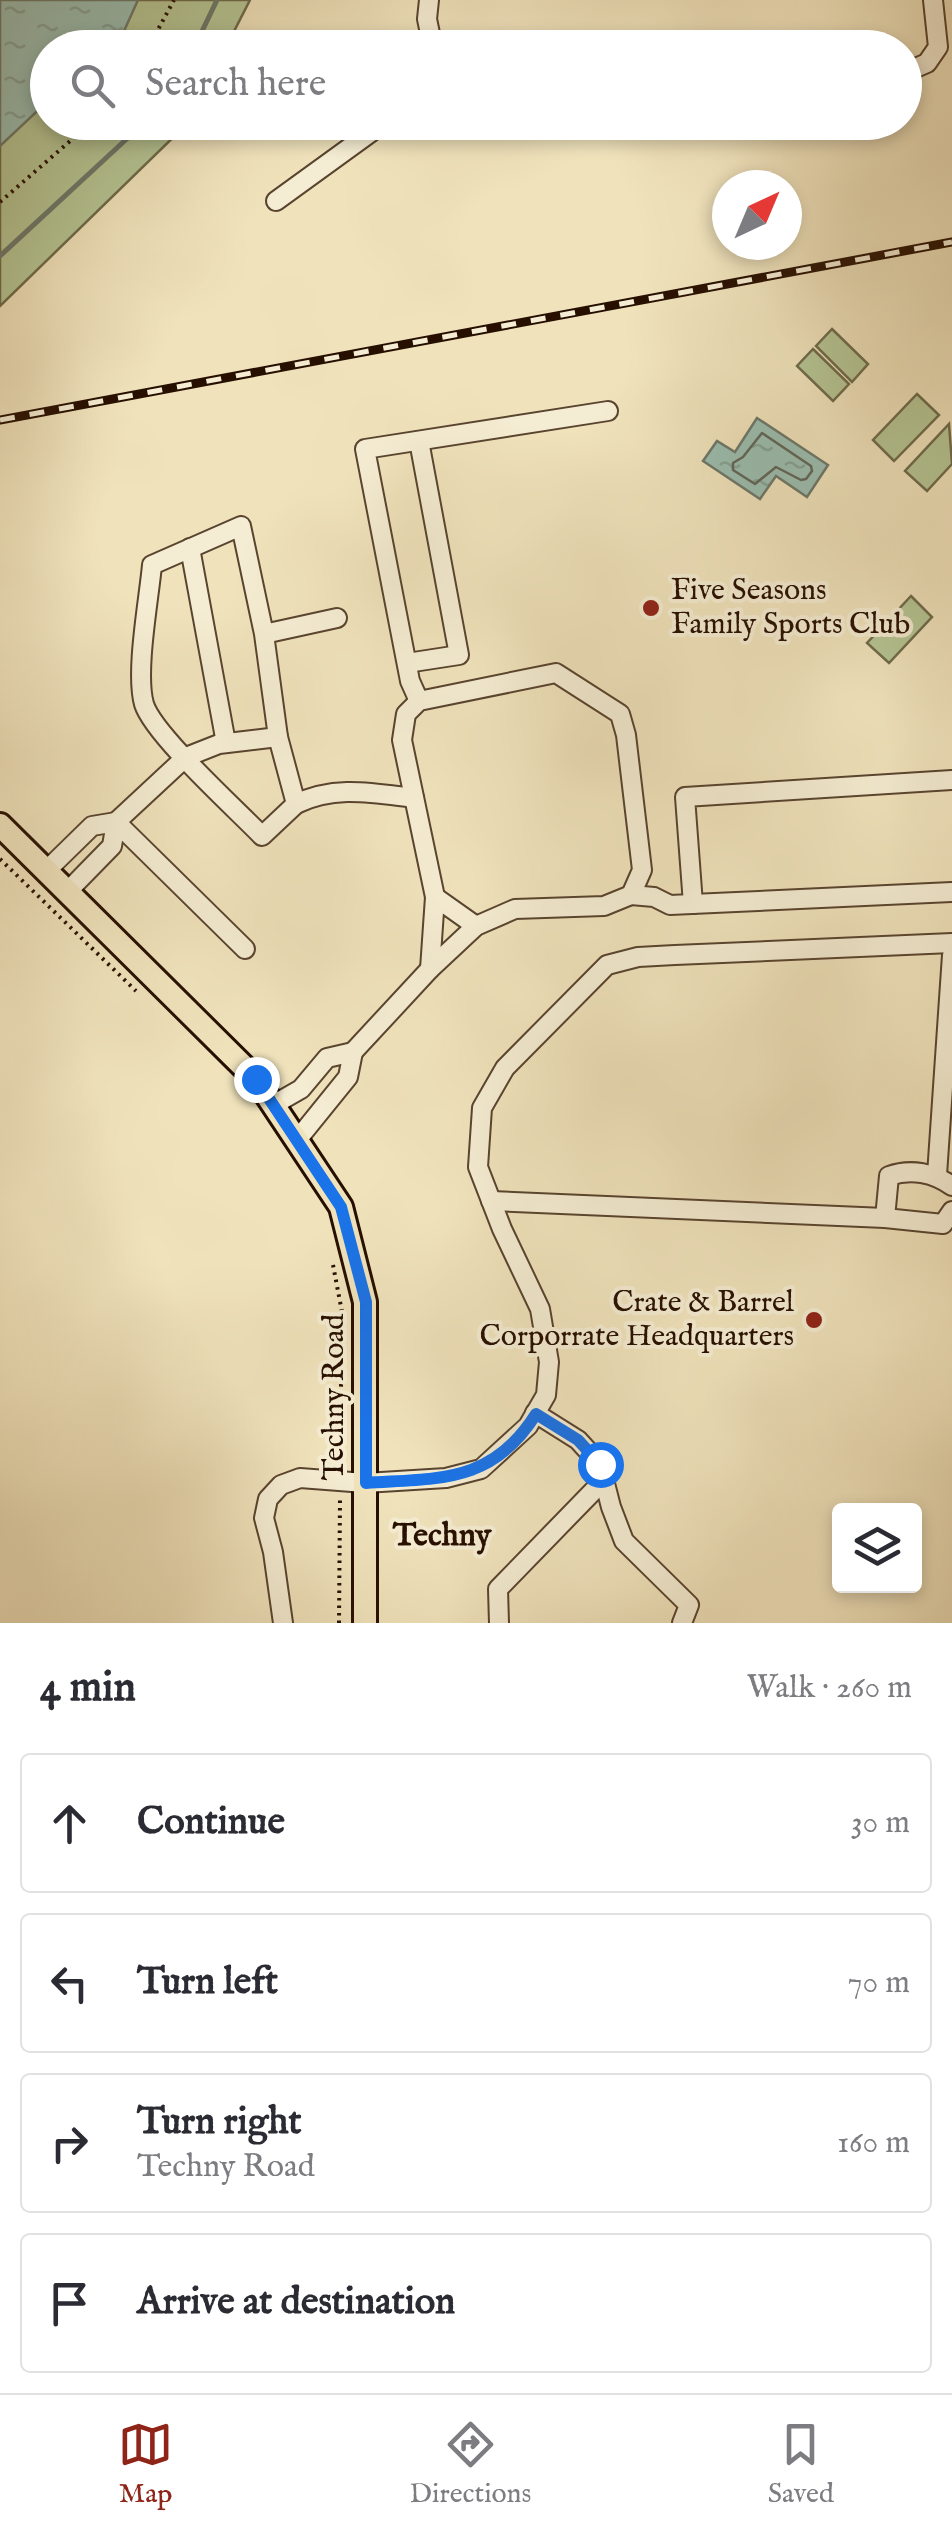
<!DOCTYPE html>
<html lang="en">
<head>
<meta charset="utf-8">
<style>
  :root { --surface:#fff; --page:#f7f7f7; --text:#2b2b33; --muted:#7c7c81; --line:#e1e1e2; --accent:#8f2418 }
  body { margin:0; font-family:"IM FELL English",serif; background:var(--page); color:var(--text) }
  .controls { position:absolute; right:30px; bottom:30px; display:grid; overflow:hidden; border-radius:10px; box-shadow:0 5px 15px #0003 }
  .controls button { width:90px; height:90px; display:grid; place-items:center; padding:0; border:0; border-bottom:2px solid var(--line); background:var(--surface); color:var(--text); font:50px sans-serif }
  .compass { position:absolute; left:712px; top:170px; width:90px; height:90px; border-radius:50%; background:var(--surface); box-shadow:0 5px 15px #0003; rotate:44deg }
  .stop { position:absolute; width:30px; height:30px; margin:-22px; border:8px solid #1a73e8; border-radius:50%; background:#fff }
  .stop.end { background:#1a73e8; border-color:#fff; box-shadow:0 2px 10px #0008 }
  .list { margin:0; padding:0; list-style:none }
  h2 { display:flex; justify-content:space-between; align-items:center; height:130px; margin:0; padding:0 40px; font-size:42px }
  h2 small { font-size:32px; font-weight:400; color:var(--muted) }
  .list li { display:grid; grid-template-columns:65px 1fr auto; gap:30px; align-items:center; box-sizing:border-box; height:140px; margin:0 20px 20px; padding:0 20px; border:2px solid var(--line); border-radius:10px }
  .list b { display:block; font-size:38px; white-space:nowrap }
  .list p { margin:0; font-size:32px; white-space:nowrap; color:var(--muted) }
  .list em { font-size:32px; font-style:normal; color:var(--muted) }
  .icon { flex:none; width:55px; height:55px; fill:none; stroke:currentColor; stroke-width:2; stroke-linecap:round; stroke-linejoin:round }
  .map { position:relative; flex:none; width:952px; height:1623px; overflow:hidden }
  .search { position:absolute; background:var(--surface); box-shadow:0 5px 15px #0003; left:30px; right:30px; top:30px; height:110px; display:flex; align-items:center; gap:25px; box-sizing:border-box; padding:0 35px; border-radius:55px; color:var(--muted); font-size:38px }
  .sheet { height:770px; background:var(--surface) }
  nav { display:flex; justify-content:space-around; align-items:center; box-sizing:border-box; height:140px; border-top:2px solid var(--line); background:var(--surface); font-size:28px; color:var(--muted) }
  nav a { display:grid; justify-items:center; gap:5px }
  nav .on { color:var(--accent) }
  .map>svg:first-child { display:block }
  .park { fill:#b5c594; stroke:#6e6a4a; stroke-width:2.5 }
  .water { fill:url(#water-ripples); stroke:#6c786a; stroke-width:2.5 }
  .lines { fill:none; stroke-linecap:round; stroke-linejoin:round }
  .shore { stroke:#606658; stroke-width:2.5 }
  .stream { stroke:#6c786a; stroke-width:5 }
  .minor-casing { stroke:#59442f; stroke-width:22 }
  .major-casing { stroke:#270f00; stroke-width:28 }
  .path { stroke:#270f00; stroke-width:4; stroke-dasharray:2.5 5; stroke-linecap:butt }
  .minor { stroke:#f5edd3; stroke-width:18 }
  .major { stroke:#f0e3bc; stroke-width:22 }
  .rail-casing { stroke:#270f00; stroke-width:9 }
  .rail { stroke:#f5edd3; stroke-width:5; stroke-dasharray:15; stroke-linecap:butt }
  .route { stroke:#1a73e8; stroke-width:12 }
  .poi-dot { fill:#8f2418; stroke:#f5edd3; stroke-width:4 }
  .labels { text-anchor:middle; dominant-baseline:central; stroke-width:8; stroke-linejoin:round; paint-order:stroke }
  .poi-label { font-size:30px; fill:#270f00; stroke:#f5edd3; text-anchor:start }
  .street-label { font-size:30px; fill:#270f00; stroke:#f5edd3 }
  .neighbourhood-label { font-size:32px; font-weight:bold; fill:#270f00; stroke:#f5edd3 }
</style>
</head>
<body>
<div class="map">
<svg width="952" height="1623" viewBox="0 0 952 1623">
  <defs>
    <pattern id="water-ripples" width="26" height="14" patternUnits="userSpaceOnUse" patternTransform="scale(2.5)"><rect width="26" height="14" fill="#9abeb1"/><path d="M2 4q2-2 4 0t4 0M15 11q2-2 4 0t4 0" fill="none" stroke="#85a296"/></pattern>
  </defs>
  <rect width="100%" height="100%" fill="#f0e3bc"/>
  <filter id="stains"><feTurbulence type="fractalNoise" baseFrequency=".002" numOctaves="4"/><feColorMatrix values="0 0 0 0 .2 0 0 0 0 .09 0 0 0 0 .02 0 0 0 .5 -.17"/></filter>
  <radialGradient id="worn" r=".72"><stop offset=".6" stop-color="#630" stop-opacity="0"/><stop offset="1" stop-color="#630" stop-opacity=".3"/></radialGradient>
  <g class="park">
    <path d="M 0,0 L 250,0 L 226,47 L 48,48 L 48,122 L 188,123 L 0,306 Z"/>
    <path d="M 832,329 L 868,364 L 852,382 L 816,346 Z"/>
    <path d="M 813,349 L 849,384 L 833,401 L 797,366 Z"/>
    <path d="M 917,394 L 939,415 L 894,461 L 873,440 Z"/>
    <path d="M 949,424 L 952,464 L 927,491 L 905,471 Z"/>
    <path d="M 911,596 L 932,617 L 889,663 L 867,643 Z"/>
  </g>
  <g class="water">
    <path d="M 0,0 L 138,0 L 124,31 L 107,47 L 48,48 L 47,102 L 0,146 Z"/>
    <path d="M 757,418 L 828,465 L 807,497 L 776,476 L 760,499 L 703,461 L 717,441 L 735,452 Z"/>
  </g>
  <g class="lines">
    <path class="shore" d="M 762,433 L 811,466 L 812,471 L 806,479 L 801,480 L 776,467 L 755,484 L 733,470 L 733,463 L 743,457 Z"/>
    <g class="stream">
      <path d="M 194,48 L 217,0"/>
      <path d="M 0,256 L 145,122"/>
    </g>
    <g class="minor-casing">
      <g id="minor">
        <path d="M 429,0 L 427,19 L 433,48"/>
        <path d="M 904,73 L 927,63 L 938,47 L 933,0"/>
        <path d="M 276,201 L 385,122"/>
        <path d="M 190,548 L 226,743"/>
        <path d="M 264,634 L 278,737 L 296,804 L 262,836 C 236,809 153,734 144,704 C 135,672 149,599 152,565 L 241,526 L 264,634 L 337,618"/>
        <path d="M 407,663 L 459,655 L 419,441"/>
        <path d="M 419,701 L 410,681 L 365,449 L 608,411"/>
        <path d="M 296,804 C 335,785 372,793 414,798"/>
        <path d="M 116,822 L 245,949"/>
        <path d="M 46,871 L 92,826 L 116,822"/>
        <path d="M 67,892 L 112,846 L 116,822 L 186,757 L 219,744 L 278,737"/>
        <path d="M 631,895 L 654,897 L 670,905 L 952,892"/>
        <path d="M 693,904 L 685,797 L 952,780"/>
        <path d="M 430,969 L 435,897 L 476,926"/>
        <path d="M 353,1052 L 430,969 L 476,926 L 515,909 L 604,906 L 631,895 L 642,870 L 626,735 L 620,714 L 556,673 L 419,701 L 406,714 L 402,740 L 435,897"/>
        <path d="M 273,1105 L 301,1089 L 327,1058 L 353,1052 L 348,1077 L 297,1140"/>
        <path d="M 937,1175 L 952,955"/>
        <path d="M 952,1186 C 934,1173 911,1168 889,1176 L 885,1218 L 943,1224 L 952,1211"/>
        <path d="M 491,1201 L 885,1218"/>
        <path d="M 535,1413 L 578,1440 L 600,1464 L 611,1507 L 624,1541 L 689,1605 L 682,1623"/>
        <path d="M 283,1623 L 273,1552 L 264,1518 L 268,1499 L 281,1485 L 300,1478 L 365,1483 L 446,1478 L 481,1469 L 528,1426 L 546,1395 L 549,1362 L 540,1309 L 502,1229 L 478,1167 L 482,1108 L 505,1068 L 607,965 L 638,957 L 675,955 L 952,943"/>
        <path d="M 499,1623 L 498,1589 L 604,1480"/>
      </g>
    </g>
    <g class="major-casing">
      <path id="major" d="M 0,825 L 256,1079 L 341,1207 L 365,1302 L 365,1623"/>
    </g>
    <g class="path">
      <path d="M 148,48 L 174,0"/>
      <path d="M 0,202 L 92,122"/>
      <path d="M 0,859 L 136,991"/>
      <path d="M 333,1265 L 342,1312 L 340,1464"/>
      <path d="M 339,1623 L 340,1499"/>
    </g>
    <use href="#minor" class="minor"/>
    <use href="#major" class="major"/>
    <g class="rail-casing">
      <path id="rail" d="M 0,420 L 952,242"/>
    </g>
    <use href="#rail" class="rail"/>
  </g>
  <g class="lines">
    <path class="route" d="M 256,1079 L 341,1207 L 366,1302 L 366,1483 C 439,1478 492,1484 536,1414 L 578,1440 L 600,1464"/>
  </g>
  <g class="poi-dot">
    <circle cx="651" cy="608" r="10"/>
    <circle cx="814" cy="1320" r="10"/>
  </g>
  <g class="labels">
    <g class="poi-label">
      <text x="671" y="591">Five Seasons<tspan x="671" dy="34">Family Sports Club</tspan></text>
      <text x="794" y="1303" text-anchor="end">Crate &amp; Barrel<tspan x="794" dy="34">Corporrate Headquarters</tspan></text>
    </g>
    <g class="street-label">
      <text transform="translate(335 1397) rotate(-90)">Techny Road</text>
    </g>
    <g class="neighbourhood-label">
      <text x="442" y="1536">Techny</text>
    </g>
  </g>
  <rect width="100%" height="100%" filter="url(#stains)"/>
  <rect width="100%" height="100%" fill="url(#worn)"/>
</svg>
<div class="controls">
<button><svg class="icon" aria-label="layers" viewBox="0 0 24 24"><path d="M12 4l9 5-9 5-9-5zM3 14l9 5 9-5"/></svg></button>
</div>
<svg class="compass" viewBox="-18 -18 36 36"><path d="M0-13l5 13h-10z" fill="#e53935"/><path d="M0 13l5-13h-10z" fill="#7c7c81"/></svg>
<div class="stop" style="left:600px;top:1464px"></div>
<div class="stop end" style="left:256px;top:1079px"></div>
<div class="search"><svg class="icon" aria-label="search" viewBox="0 0 24 24"><circle cx="10" cy="10" r="6"/><path d="M15 15l6 6"/></svg>Search here</div>
</div>
<section class="sheet">
<h2>4 min<small>Walk · 260 m</small></h2>
<ul class="list">
<li><svg class="icon" aria-label="ahead" viewBox="0 0 24 24"><path d="M12 20V5M6 11l6-6 6 6"/></svg><div><b>Continue</b></div><em>30 m</em></li>
<li><svg class="icon" aria-label="left" viewBox="0 0 24 24"><path d="M17 20v-9H6M10 6l-5 5 5 5"/></svg><div><b>Turn left</b></div><em>70 m</em></li>
<li><svg class="icon" aria-label="right" viewBox="0 0 24 24"><path d="M7 20v-9h11M14 6l5 5-5 5"/></svg><div><b>Turn right</b><p>Techny Road</p></div><em>160 m</em></li>
<li><svg class="icon" aria-label="arrive" viewBox="0 0 24 24"><path d="M6 21V4h12l-3 4 3 4H6"/></svg><div><b>Arrive at destination</b></div></li>
</ul>
</section>
<nav>
<a class="on"><svg class="icon" aria-label="map" viewBox="0 0 24 24"><path d="M3 6l6-2 6 2 6-2v14l-6 2-6-2-6 2zM9 4v14M15 6v14"/></svg>Map</a>
<a><svg class="icon" aria-label="directions" viewBox="0 0 24 24"><path d="M12 3l9 9-9 9-9-9zM9 14v-3h6M13 9l2 2-2 2"/></svg>Directions</a>
<a><svg class="icon" aria-label="saved" viewBox="0 0 24 24"><path d="M7 4h10v16l-5-4-5 4z"/></svg>Saved</a>
</nav>
</body>
</html>
